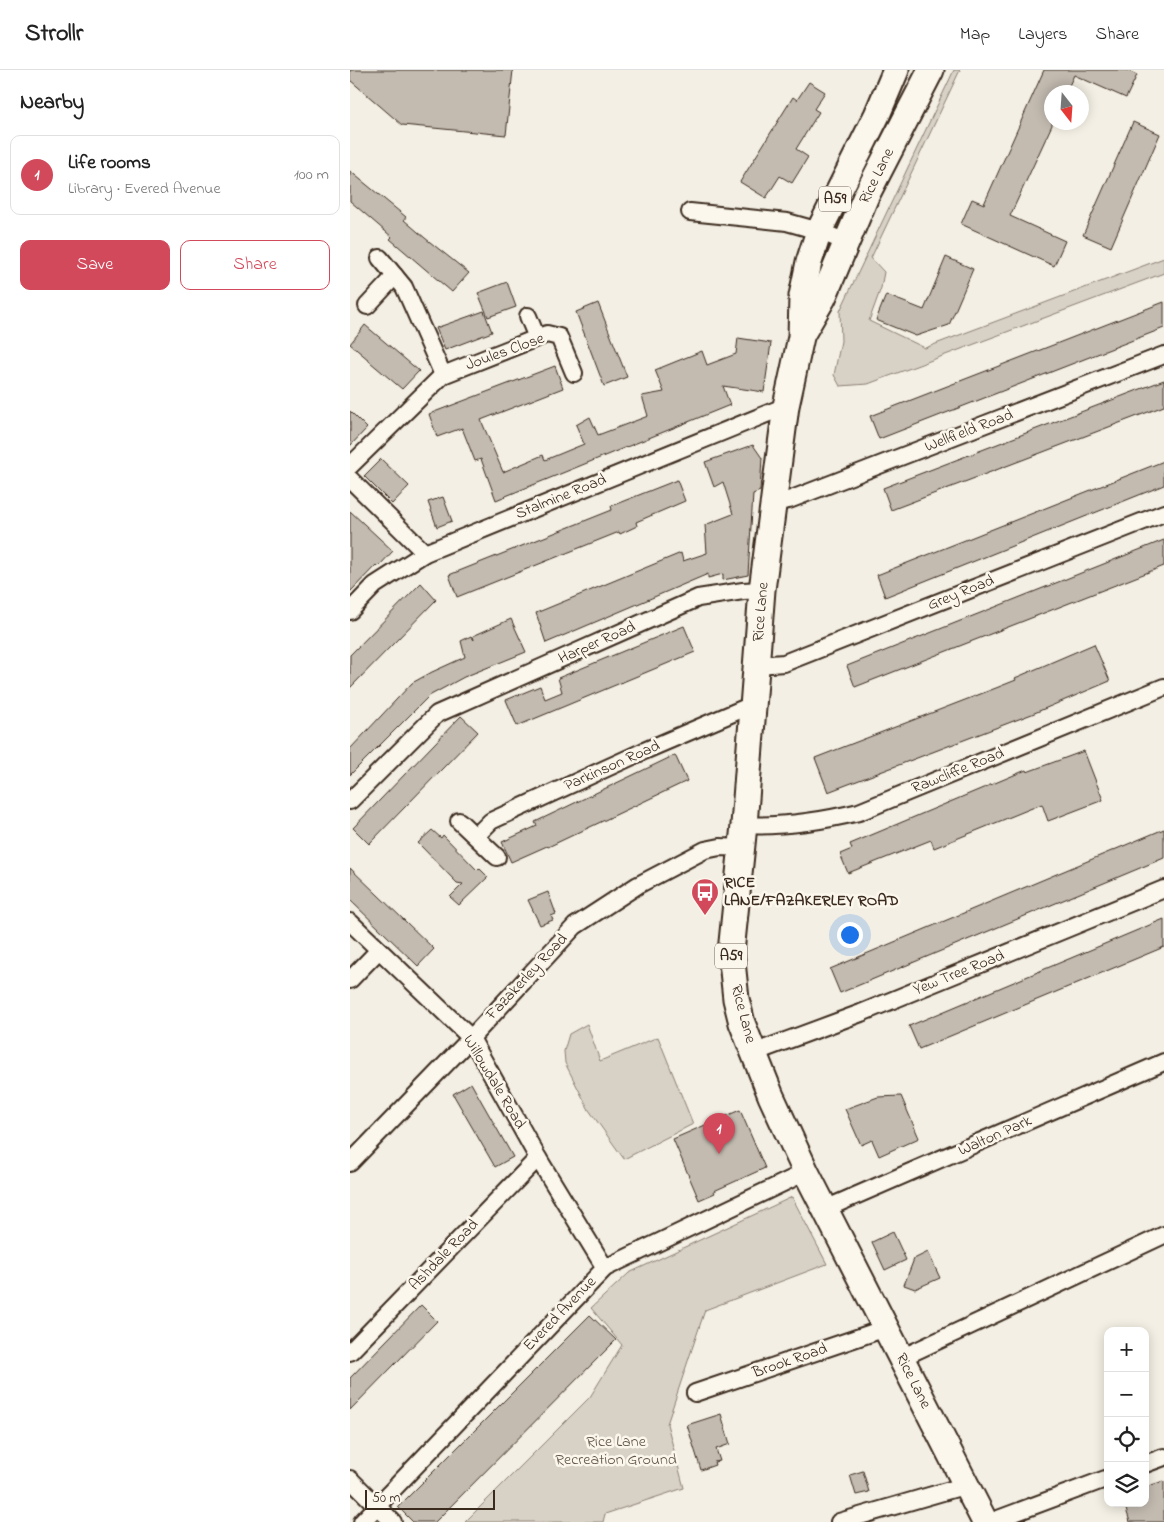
<!DOCTYPE html>
<html lang="en">
<head>
<meta charset="utf-8">
<style>
  :root { --surface:#fff; --page:#f6f6f6; --text:#222; --muted:#767676; --line:#e0e0e0; --accent:#d1495b }
  body { margin:0; font-family:"Indie Flower",sans-serif; background:var(--page); color:var(--text) }
  .controls { position:absolute; right:15px; bottom:15px; display:grid; overflow:hidden; border-radius:10px; box-shadow:0 2px 12px #0003 }
  .controls button { width:45px; height:45px; display:grid; place-items:center; padding:0; border:0; border-bottom:1px solid var(--line); background:var(--surface); color:var(--text); font:25px sans-serif }
  .compass { position:absolute; left:694px; top:15px; width:45px; height:45px; border-radius:50%; background:var(--surface); box-shadow:0 2px 12px #0003; rotate:163deg }
  .scale { position:absolute; left:15px; bottom:12px; width:130px; box-sizing:border-box; padding-left:5px; border:2px solid #3b2a1e; border-top:0; font-size:14px; line-height:18px; white-space:nowrap; color:#3b2a1e; -webkit-text-stroke:4px #fbf7ec; paint-order:stroke }
  .you { position:absolute; left:499px; top:864px; width:18px; height:18px; margin:-12px; border:4px solid #fff; border-radius:50%; background:#1a73e8; box-shadow:0 0 0 8px #1a73e833 }
  .badge { display:grid; place-items:center; width:32px; height:32px; border-radius:50%; background:var(--accent); color:#fff; font-size:16px; font-weight:700 }
  .pin { position:absolute; translate:-50% -41px; filter:drop-shadow(0 1px 2px #0008) }
  .pin::after { content:''; position:absolute; top:26px; width:18px; height:15px; background:inherit; clip-path:polygon(0 0,100% 0,50% 100%) }
  .list { margin:0; padding:0; list-style:none }
  h2 { display:flex; justify-content:space-between; align-items:center; height:65px; margin:0; padding:0 20px; font-size:21px }
  h2 small { font-size:16px; font-weight:400; color:var(--muted) }
  .list li { display:grid; grid-template-columns:32px 1fr auto; gap:15px; align-items:center; box-sizing:border-box; height:80px; margin:0 10px 10px; padding:0 10px; border:1px solid var(--line); border-radius:10px }
  .list b { display:block; font-size:19px; white-space:nowrap }
  .list p { margin:0; font-size:16px; white-space:nowrap; color:var(--muted) }
  .list em { font-size:16px; font-style:normal; color:var(--muted) }
  .actions { display:flex; gap:10px; padding:15px 20px }
  .actions a { flex:1; padding:11px 0; border:1px solid var(--accent); border-radius:10px; text-align:center; font-size:18px; color:var(--accent) }
  .actions .main { background:var(--accent); color:#fff }
  .icon { flex:none; width:28px; height:28px; fill:none; stroke:currentColor; stroke-width:2; stroke-linecap:round; stroke-linejoin:round }
  .map { position:relative; flex:none; width:814px; height:1452px; overflow:hidden }
  header { display:flex; align-items:center; gap:30px; box-sizing:border-box; height:70px; padding:0 25px; background:var(--surface); border-bottom:1px solid var(--line) }
  header strong { font-size:24px }
  nav { display:flex; gap:28px; margin-inline-start:auto; font-size:18px }
  main { display:flex }
  aside { flex:1; background:var(--surface) }
  .map>svg:first-child { display:block }
  .green { fill:#d8d1c6; stroke:#8a7e72 }
  .building { fill:#c3bbb0; stroke:#3b2a1e }
  .lines { fill:none; stroke-linecap:round; stroke-linejoin:round }
  .minor-casing { stroke:#3b2a1e; stroke-width:20 }
  .highway-casing { stroke:#3b2a1e; stroke-width:29 }
  .minor { stroke:#fbf7ec; stroke-width:16 }
  .highway { stroke:#fbf7ec; stroke-width:25 }
  .labels { text-anchor:middle; dominant-baseline:central; stroke-width:5; stroke-linejoin:round; paint-order:stroke }
  .shield { fill:#fbf7ec; stroke:#75685c; stroke-width:1 }
  .shield-label { font-size:15px; font-weight:bold; fill:#3b2a1e }
  .street-label { font-size:16px; fill:#3b2a1e; stroke:#fbf7ec }
  .poi-label { font-size:16px; font-weight:bold; fill:#3b2a1e; stroke:#fbf7ec; text-anchor:start }
  .park-label { font-size:16px; fill:#625448; stroke:#fbf7ec }
</style>
</head>
<body>
<header>
<strong>Strollr</strong>
<nav><a>Map</a><a>Layers</a><a>Share</a></nav>
</header>
<main>
<aside>
<h2>Nearby<small></small></h2>
<ul class="list">
<li><span class="badge">1</span><div><b>Life rooms</b><p>Library · Evered Avenue</p></div><em>100 m</em></li>
</ul>
<div class="actions"><a class="main">Save</a><a>Share</a></div>
</aside>
<div class="map">
<svg width="814" height="1452" viewBox="0 0 814 1452">
  <rect width="100%" height="100%" fill="#f3efe4"/>
  <filter id="ink" filterUnits="userSpaceOnUse"><feTurbulence type="fractalNoise" baseFrequency=".02" numOctaves="2"/><feDisplacementMap in="SourceGraphic" scale="10" xChannelSelector="R" yChannelSelector="G"/><feConvolveMatrix kernelMatrix="1 2 1 2 8 2 1 2 1" color-interpolation-filters="sRGB"/></filter>
  <g filter="url(#ink)">
    <g class="green">
      <path d="M 604,0 L 610,0 L 521,188 L 534,202 L 531,218 L 519,251 L 575,278 L 814,188 L 814,203 L 518,314 L 490,316 L 484,305 L 491,271 L 490,241 Z"/>
      <path d="M 237,954 L 250,991 L 308,967 L 343,1054 L 274,1089 L 239,1040 L 215,993 L 214,981 L 219,964 Z"/>
      <path d="M 442,1127 L 477,1194 L 355,1240 L 317,1354 L 334,1418 L 255,1444 L 253,1452 L 115,1452 L 240,1327 L 272,1275 L 241,1238 L 279,1203 Z"/>
    </g>
    <g class="building">
      <path d="M 0,0 L 163,0 L 156,65 L 52,55 L 0,10 Z"/>
      <path d="M 694,0 L 776,0 L 787,5 L 776,28 L 724,5 L 716,22 L 702,22 L 702,55 L 660,146 L 715,171 L 704,196 L 611,154 L 622,129 L 634,134 Z"/>
      <path d="M 459,12 L 475,22 L 464,39 L 469,42 L 446,79 L 458,87 L 442,113 L 430,106 L 416,128 L 390,112 L 443,27 L 447,30 Z"/>
      <path d="M 783,52 L 810,64 L 761,177 L 733,165 Z"/>
      <path d="M 0,101 L 56,147 L 54,150 L 75,168 L 119,203 L 102,222 L 40,169 L 42,167 L 0,131 Z"/>
      <path d="M 596,187 L 623,199 L 599,255 L 566,266 L 526,250 L 536,225 L 574,240 Z"/>
      <path d="M 157,212 L 166,237 L 138,247 L 128,223 Z"/>
      <path d="M 814,232 L 814,258 L 529,369 L 520,346 Z"/>
      <path d="M 248,233 L 277,307 L 254,316 L 226,242 Z"/>
      <path d="M 134,241 L 142,262 L 95,280 L 86,258 Z"/>
      <path d="M 15,255 L 69,301 L 52,319 L 20,292 L 20,291 L 0,274 Z"/>
      <path d="M 388,268 L 421,273 L 414,322 L 373,316 L 380,335 L 146,430 L 131,389 L 125,391 L 112,358 L 87,367 L 79,344 L 205,296 L 213,318 L 131,350 L 153,402 L 193,385 L 195,390 L 234,374 L 226,355 L 240,347 L 248,365 L 298,346 L 292,326 L 314,322 L 305,300 L 352,281 L 357,295 L 386,284 Z"/>
      <path d="M 814,310 L 814,336 L 541,440 L 533,418 Z"/>
      <path d="M 0,341 L 17,358 L 0,376 Z"/>
      <path d="M 403,375 L 412,388 L 410,421 L 403,424 L 398,505 L 373,510 L 373,504 L 358,508 L 358,504 L 196,573 L 186,543 L 331,483 L 333,491 L 357,483 L 355,455 L 383,444 L 373,412 L 364,417 L 355,392 Z"/>
      <path d="M 31,389 L 59,416 L 42,434 L 14,406 Z"/>
      <path d="M 814,391 L 814,415 L 535,527 L 527,505 Z"/>
      <path d="M 327,410 L 335,431 L 286,452 L 287,456 L 270,464 L 269,462 L 107,527 L 99,505 L 262,440 L 261,436 Z"/>
      <path d="M 93,427 L 102,451 L 87,457 L 78,432 Z"/>
      <path d="M 0,441 L 43,481 L 28,497 L 26,495 L 0,522 Z"/>
      <path d="M 814,470 L 814,496 L 505,617 L 497,596 Z"/>
      <path d="M 71,513 L 86,530 L 0,618 L 0,585 Z"/>
      <path d="M 161,549 L 176,582 L 114,607 L 79,626 L 0,705 L 0,679 L 62,613 L 82,602 L 115,587 L 111,571 L 121,566 L 124,570 L 123,566 Z"/>
      <path d="M 334,556 L 345,582 L 167,656 L 156,630 L 190,616 L 195,629 L 212,622 L 208,608 Z"/>
      <path d="M 744,574 L 760,611 L 682,644 L 478,722 L 465,688 L 646,618 L 666,610 L 665,608 Z"/>
      <path d="M 111,646 L 128,662 L 19,774 L 3,758 Z"/>
      <path d="M 734,681 L 753,730 L 698,751 L 692,734 L 584,778 L 581,770 L 498,803 L 490,784 L 502,779 L 500,774 L 676,700 L 677,702 Z"/>
      <path d="M 325,685 L 337,711 L 198,777 L 197,776 L 161,792 L 152,772 L 187,756 L 185,752 Z"/>
      <path d="M 814,759 L 814,788 L 490,923 L 480,899 Z"/>
      <path d="M 82,760 L 91,768 L 93,765 L 127,800 L 129,798 L 138,807 L 109,835 L 100,827 L 113,814 L 107,813 L 68,773 Z"/>
      <path d="M 0,798 L 84,879 L 68,896 L 0,830 Z"/>
      <path d="M 198,822 L 206,844 L 201,846 L 203,850 L 190,855 L 178,830 Z"/>
      <path d="M 814,849 L 814,877 L 569,979 L 559,956 Z"/>
      <path d="M 121,1013 L 163,1087 L 145,1097 L 103,1024 Z"/>
      <path d="M 551,1026 L 569,1068 L 529,1086 L 522,1070 L 511,1075 L 495,1039 L 528,1027 Z"/>
      <path d="M 390,1040 L 415,1098 L 364,1121 L 365,1123 L 349,1130 L 323,1069 Z"/>
      <path d="M 543,1162 L 556,1190 L 535,1200 L 522,1172 Z"/>
      <path d="M 578,1182 L 590,1208 L 565,1219 L 554,1215 L 564,1189 Z"/>
      <path d="M 71,1235 L 87,1251 L 0,1340 L 0,1308 Z"/>
      <path d="M 240,1245 L 266,1270 L 85,1452 L 63,1452 L 48,1437 Z"/>
      <path d="M 371,1344 L 380,1374 L 366,1379 L 370,1391 L 364,1392 L 365,1395 L 351,1400 L 337,1355 Z"/>
      <path d="M 513,1401 L 519,1422 L 506,1425 L 500,1405 Z"/>
      <path d="M 814,1411 L 814,1452 L 780,1452 L 774,1433 L 795,1433 L 795,1417 Z"/>
    </g>
    <g class="lines">
      <g class="minor-casing">
        <g id="minor">
          <path d="M 340,142 L 437,152 L 469,161 L 496,172"/>
          <path d="M 30,188 L 54,217 L 93,305"/>
          <path d="M 17,236 L 45,206"/>
          <path d="M 178,246 L 187,268"/>
          <path d="M 0,396 L 93,305 L 197,264 L 209,267 L 224,303"/>
          <path d="M 0,409 L 75,483"/>
          <path d="M 423,433 L 439,430 L 814,285"/>
          <path d="M 0,541 L 25,515 L 75,483 L 436,336"/>
          <path d="M 407,595 L 434,593 L 814,443"/>
          <path d="M 0,731 L 87,644 L 348,528 L 393,521 L 412,520"/>
          <path d="M 109,751 L 147,787"/>
          <path d="M 394,755 C 432,757 472,751 509,742 L 814,617"/>
          <path d="M 126,766 L 141,751 L 294,681 L 404,634"/>
          <path d="M 0,852 L 121,968 L 188,1088 L 255,1198"/>
          <path d="M 0,910 L 29,880"/>
          <path d="M 403,983 L 511,943 L 814,819"/>
          <path d="M 0,1093 L 121,968 L 225,856 L 288,815 L 355,780 L 370,777 L 391,778"/>
          <path d="M 475,1139 L 814,992"/>
          <path d="M 0,1282 L 188,1088"/>
          <path d="M 551,1288 L 814,1165"/>
          <path d="M 345,1323 L 536,1258"/>
          <path d="M 795,1394 L 814,1387"/>
          <path d="M 0,1409 L 43,1452"/>
          <path d="M 12,1452 L 255,1198 L 456,1102"/>
          <path d="M 489,1452 L 617,1415"/>
          <path d="M 640,1452 L 758,1408"/>
        </g>
      </g>
      <g class="highway-casing">
        <g id="highway">
          <path d="M 546,0 L 527,45 L 469,161 L 459,192 L 452,226 L 451,267 L 436,336 L 412,520 L 394,755 L 381,882 L 386,929 L 392,953 L 421,1026 L 456,1102 L 635,1452"/>
          <path d="M 452,264 L 473,228 L 516,126 L 581,0"/>
        </g>
      </g>
      <use href="#minor" class="minor"/>
      <use href="#highway" class="highway"/>
    </g>
  </g>
  <defs>
    <g id="bus-pin" transform="scale(1.4375)"><path d="M0 17L-7.5 6A9.5 9.5 0 1 1 7.5 6Z" fill="#d1495b" stroke="#fbf7ec"/><path d="M-5-6H5V4H4V6H2V4H-2V6H-4V4H-5ZM-3.5-4V0h7V-4ZM-3.5 1.2v1.5H-2V1.2ZM2 1.2v1.5H3.5V1.2Z" fill="#fff"/></g>
  </defs>
  <g fill-rule="evenodd">
    <use href="#bus-pin" x="355" y="822"/>
  </g>
  <g class="labels">
    <g class="shield">
      <rect x="469" y="116.5" width="32" height="25" rx="4"/>
      <rect x="365" y="873.5" width="32" height="25" rx="4"/>
    </g>
    <g class="shield-label">
      <text x="485" y="129">A59</text>
      <text x="381" y="886">A59</text>
    </g>
    <g class="street-label">
      <text transform="translate(527 106) rotate(-64)">Rice Lane</text>
      <text transform="translate(155 282) rotate(-20)">Joules Close</text>
      <text transform="translate(619 361) rotate(-21)">Wellfield Road</text>
      <text transform="translate(211 427) rotate(-22)">Stalmine Road</text>
      <text transform="translate(611 523) rotate(-22)">Grey Road</text>
      <text transform="translate(411 542) rotate(-85)">Rice Lane</text>
      <text transform="translate(247 573) rotate(-24)">Harper Road</text>
      <text transform="translate(262 696) rotate(-24)">Parkinson Road</text>
      <text transform="translate(608 701) rotate(-22)">Rawcliffe Road</text>
      <text transform="translate(609 903) rotate(-22)">Yew Tree Road</text>
      <text transform="translate(177 907) rotate(-47)">Fazakerley Road</text>
      <text transform="translate(393 944) rotate(75)">Rice Lane</text>
      <text transform="translate(144 1012) rotate(59)">Willowdale Road</text>
      <text transform="translate(645 1066) rotate(-24)">Walton Park</text>
      <text transform="translate(94 1185) rotate(-46)">Ashdale Road</text>
      <text transform="translate(210 1244) rotate(-46)">Evered Avenue</text>
      <text transform="translate(440 1291) rotate(-19)">Brook Road</text>
      <text transform="translate(563 1311) rotate(63)">Rice Lane</text>
    </g>
    <g class="poi-label">
      <text x="374" y="813">RICE<tspan x="374" dy="18">LANE/FAZAKERLEY ROAD</tspan></text>
    </g>
    <g class="park-label">
      <text x="266" y="1372">Rice Lane<tspan x="266" dy="18">Recreation Ground</tspan></text>
    </g>
  </g>
</svg>
<div class="controls">
<button>+</button>
<button>−</button>
<button><svg class="icon" aria-label="locate" viewBox="0 0 24 24"><circle cx="12" cy="12" r="6"/><path d="M12 2v4M12 18v4M2 12h4M18 12h4"/></svg></button>
<button><svg class="icon" aria-label="layers" viewBox="0 0 24 24"><path d="M12 4l9 5-9 5-9-5zM3 14l9 5 9-5"/></svg></button>
</div>
<svg class="compass" viewBox="-18 -18 36 36"><path d="M0-13l5 13h-10z" fill="#e53935"/><path d="M0 13l5-13h-10z" fill="#767676"/></svg>
<div class="scale">50 m</div>
<div class="you"></div>
<div class="pin badge" style="left:369px;top:1084px">1</div>
</div>
</main>
</body>
</html>
